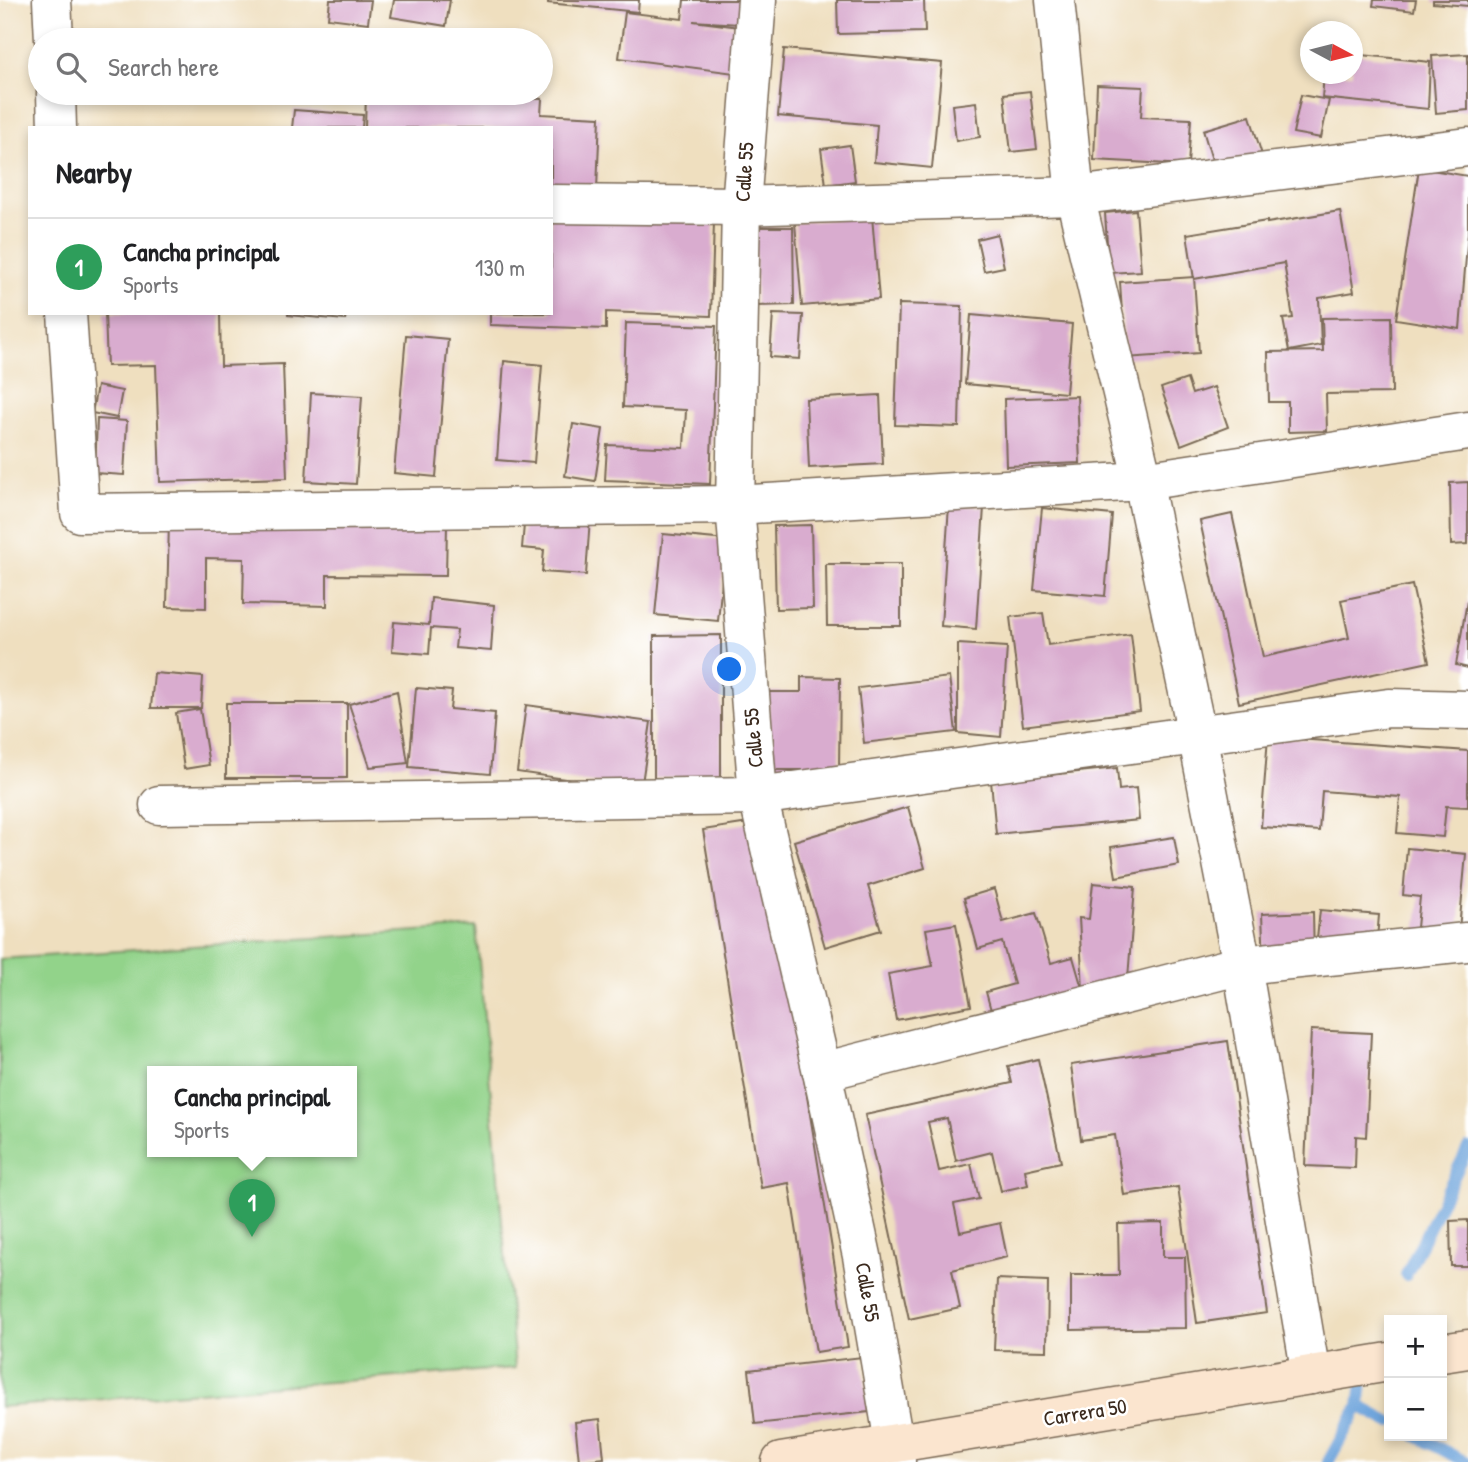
<!DOCTYPE html>
<html lang="en">
<head>
<meta charset="utf-8">
<style>
  :root { --surface:#fff; --page:#f6f6f6; --text:#202124; --muted:#757577; --line:#e0e0e0; --accent:#0f766e }
  body { margin:0; font-family:"Patrick Hand",sans-serif; background:var(--page); color:var(--text) }
  .controls { position:absolute; right:21px; bottom:21px; display:grid; overflow:hidden; border-radius:0px; box-shadow:0 4px 10px #0003 }
  .controls button { width:63px; height:63px; display:grid; place-items:center; padding:0; border:0; border-bottom:2px solid var(--line); background:var(--surface); color:var(--text); font:35px sans-serif }
  .compass { position:absolute; left:1300px; top:21px; width:63px; height:63px; border-radius:50%; background:var(--surface); box-shadow:0 4px 10px #0003; rotate:97deg }
  .you { position:absolute; left:730px; top:670px; width:24px; height:24px; margin:-18px; border:5px solid #fff; border-radius:50%; background:#1a73e8; box-shadow:0 0 0 10px #1a73e833 }
  .badge { display:grid; place-items:center; width:46px; height:46px; border-radius:50%; background:var(--accent); color:#fff; font-size:23px; font-weight:700 }
  .pin { position:absolute; translate:-50% -58px; filter:drop-shadow(0 2px 4px #0008) }
  .pin::after { content:''; position:absolute; top:37px; width:24px; height:21px; background:inherit; clip-path:polygon(0 0,100% 0,50% 100%) }
  .popup { position:absolute; left:147px; top:1066px; width:210px; height:91px; box-sizing:border-box; display:grid; place-content:center; border-radius:0px; background:var(--surface); filter:drop-shadow(0 2px 5px #0005); font-size:23px; white-space:nowrap; color:var(--muted) }
  .popup b { font-size:26px; color:var(--text) }
  .popup::after { content:''; position:absolute; left:50%; top:100%; margin-left:-14px; border:14px solid transparent; border-top-color:var(--surface) }
  .list { margin:0; padding:0; list-style:none }
  h2 { display:flex; justify-content:space-between; align-items:center; height:91px; margin:0; padding:0 28px; font-size:30px }
  h2 small { font-size:23px; font-weight:400; color:var(--muted) }
  .list li { display:grid; grid-template-columns:46px 1fr auto; gap:21px; align-items:center; box-sizing:border-box; height:98px; padding:0 28px; border-top:2px solid var(--line) }
  .list b { display:block; font-size:26px; white-space:nowrap }
  .list p { margin:0; font-size:23px; white-space:nowrap; color:var(--muted) }
  .list em { font-size:23px; font-style:normal; color:var(--muted) }
  .icon { flex:none; width:38px; height:38px; fill:none; stroke:currentColor; stroke-width:2; stroke-linecap:round; stroke-linejoin:round }
  .map { position:relative; flex:none; width:1468px; height:1462px; overflow:hidden }
  .search { position:absolute; background:var(--surface); box-shadow:0 4px 10px #0003; left:28px; top:28px; width:525px; height:77px; display:flex; align-items:center; gap:18px; box-sizing:border-box; padding:0 24px; border-radius:38px; color:var(--muted); font-size:26px }
  .panel { position:absolute; background:var(--surface); box-shadow:0 4px 10px #0003; left:28px; top:126px; width:525px; height:189px; border-radius:0px }
  .map>svg:first-child { display:block }
  .pitch { fill:#92d38a; stroke:#667e54; stroke-width:2; fill-rule:evenodd }
  .lines { fill:none; stroke-linecap:round; stroke-linejoin:round }
  .stream { stroke:#6ea4db; stroke-width:12 }
  .building { fill:#d9accf }
  .minor-casing { stroke:#7a6956; stroke-width:41 }
  .secondary-casing { stroke:#7a6956; stroke-width:41 }
  .minor { stroke:#fff; stroke-width:38 }
  .secondary { stroke:#fbe5cf; stroke-width:38 }
  .labels { text-anchor:middle; dominant-baseline:central; stroke-width:5; stroke-linejoin:round; paint-order:stroke }
  .street-label { font-size:21px; fill:#3b2a1e; stroke:#fff }
</style>
</head>
<body>
<div class="map">
<svg width="1468" height="1462" viewBox="0 0 1468 1462">
  <rect width="100%" height="100%" fill="#fff"/>
  <filter id="ink" filterUnits="userSpaceOnUse"><feTurbulence type="fractalNoise" baseFrequency=".0143" numOctaves="2"/><feDisplacementMap in="SourceGraphic" scale="14" xChannelSelector="R" yChannelSelector="G"/><feConvolveMatrix kernelMatrix="1 2 1 2 8 2 1 2 1" color-interpolation-filters="sRGB"/></filter>
  <filter id="wash" filterUnits="userSpaceOnUse"><feTurbulence type="fractalNoise" baseFrequency=".00686" numOctaves="4" result="noise"/><feDisplacementMap in="SourceGraphic" scale="28" xChannelSelector="R" yChannelSelector="G"/><feGaussianBlur stdDeviation="1.57" result="paint"/><feColorMatrix in="noise" values="0 0 0 0 0 0 0 0 0 0 0 0 0 0 0 0 0 1.4 0 .05"/><feComposite in="paint" operator="in"/></filter>
  <g filter="url(#wash)">
    <rect width="100%" height="100%" fill="#efdfbf"/>
    <path class="pitch" d="M 476,927 L 515,1368 L 0,1407 L 0,959 ZM 152,1071 L 352,1071 L 352,1151 L 152,1151 Z"/>
    <g class="lines">
      <g class="stream">
        <path d="M 1406,1275 L 1468,1148"/>
        <path d="M 1359,1406 L 1389,1422"/>
        <path d="M 1416,1436 L 1466,1462"/>
        <path d="M 1328,1462 L 1359,1406 L 1363,1376"/>
      </g>
    </g>
    <g id="blocks">
      <g class="building">
        <path d="M 330,0 L 371,0 L 368,23 L 328,18 Z"/>
        <path d="M 394,0 L 450,0 L 446,26 L 391,17 Z"/>
        <path d="M 548,0 L 639,0 L 638,12 L 548,3 Z"/>
        <path d="M 684,0 L 741,0 L 739,24 L 693,21 L 740,27 L 734,73 L 619,58 L 625,12 L 682,19 Z"/>
        <path d="M 837,0 L 924,0 L 925,32 L 838,34 Z"/>
        <path d="M 1374,0 L 1416,0 L 1414,11 L 1373,6 Z"/>
        <path d="M 1433,0 L 1468,0 L 1468,6 L 1433,3 Z"/>
        <path d="M 784,49 L 942,63 L 932,168 L 874,162 L 877,125 L 778,116 Z"/>
        <path d="M 1352,54 L 1430,62 L 1428,109 L 1322,98 L 1324,74 L 1352,74 Z"/>
        <path d="M 1468,54 L 1468,110 L 1436,113 L 1432,56 Z"/>
        <path d="M 1097,85 L 1143,87 L 1141,117 L 1191,119 L 1188,165 L 1094,160 Z"/>
        <path d="M 1030,91 L 1037,149 L 1011,152 L 1004,94 Z"/>
        <path d="M 366,93 L 425,93 L 542,99 L 541,114 L 600,117 L 597,189 L 551,187 L 551,128 L 365,128 Z"/>
        <path d="M 1301,95 L 1329,100 L 1321,138 L 1293,133 Z"/>
        <path d="M 976,102 L 980,137 L 956,141 L 952,105 Z"/>
        <path d="M 294,110 L 363,115 L 362,128 L 292,128 Z"/>
        <path d="M 1250,116 L 1262,155 L 1215,170 L 1203,130 Z"/>
        <path d="M 850,145 L 855,181 L 826,185 L 821,149 Z"/>
        <path d="M 1419,168 L 1468,176 L 1468,233 L 1460,329 L 1396,319 Z"/>
        <path d="M 1136,210 L 1141,271 L 1109,273 L 1105,213 Z"/>
        <path d="M 1340,211 L 1354,292 L 1319,298 L 1321,345 L 1289,351 L 1283,319 L 1293,318 L 1284,263 L 1194,279 L 1187,234 L 1267,221 L 1267,223 Z"/>
        <path d="M 872,216 L 879,299 L 802,306 L 795,223 Z"/>
        <path d="M 551,217 L 714,222 L 711,316 L 606,312 L 606,329 L 490,325 L 490,313 L 551,313 Z"/>
        <path d="M 755,227 L 793,227 L 794,305 L 756,306 Z"/>
        <path d="M 997,234 L 1004,267 L 984,271 L 977,239 Z"/>
        <path d="M 1194,277 L 1199,353 L 1125,358 L 1120,282 Z"/>
        <path d="M 899,304 L 962,306 L 959,427 L 895,425 Z"/>
        <path d="M 105,313 L 220,313 L 221,366 L 283,364 L 287,478 L 160,482 L 156,365 L 107,366 Z"/>
        <path d="M 288,313 L 346,313 L 345,320 L 288,315 Z"/>
        <path d="M 773,314 L 803,315 L 800,359 L 770,357 Z"/>
        <path d="M 971,315 L 1072,324 L 1066,393 L 965,384 Z"/>
        <path d="M 1391,317 L 1392,393 L 1326,394 L 1327,431 L 1288,432 L 1288,402 L 1269,402 L 1268,352 L 1323,351 L 1322,318 Z"/>
        <path d="M 626,323 L 716,326 L 710,484 L 605,480 L 607,445 L 684,448 L 686,410 L 623,407 Z"/>
        <path d="M 406,335 L 448,339 L 436,477 L 394,473 Z"/>
        <path d="M 504,361 L 542,365 L 534,463 L 497,460 Z"/>
        <path d="M 1187,379 L 1192,394 L 1214,387 L 1228,427 L 1181,445 L 1161,388 Z"/>
        <path d="M 97,386 L 122,391 L 117,418 L 92,413 Z"/>
        <path d="M 311,393 L 362,396 L 356,484 L 306,481 Z"/>
        <path d="M 880,395 L 883,464 L 809,468 L 806,399 Z"/>
        <path d="M 1077,396 L 1080,463 L 1006,466 L 1004,399 Z"/>
        <path d="M 97,419 L 127,421 L 124,475 L 95,473 Z"/>
        <path d="M 573,424 L 603,429 L 595,481 L 565,476 Z"/>
        <path d="M 1468,482 L 1468,544 L 1451,545 L 1450,483 Z"/>
        <path d="M 949,505 L 984,507 L 976,629 L 941,626 Z"/>
        <path d="M 1042,508 L 1112,515 L 1105,596 L 1034,590 Z"/>
        <path d="M 525,513 L 590,518 L 586,575 L 542,572 L 544,550 L 522,548 Z"/>
        <path d="M 1232,514 L 1263,657 L 1349,638 L 1341,600 L 1412,585 L 1429,662 L 1239,703 L 1200,521 Z"/>
        <path d="M 169,521 L 447,524 L 446,576 L 327,575 L 327,606 L 243,604 L 244,559 L 206,558 L 206,608 L 167,607 Z"/>
        <path d="M 811,525 L 813,608 L 776,609 L 774,526 Z"/>
        <path d="M 663,534 L 726,540 L 718,621 L 655,615 Z"/>
        <path d="M 826,564 L 901,564 L 901,626 L 827,626 Z"/>
        <path d="M 431,598 L 494,605 L 491,651 L 455,648 L 457,630 L 431,628 L 429,654 L 392,651 L 394,622 L 429,625 Z"/>
        <path d="M 1467,601 L 1468,601 L 1468,668 L 1456,665 Z"/>
        <path d="M 1043,613 L 1048,645 L 1131,634 L 1140,711 L 1023,726 L 1010,617 Z"/>
        <path d="M 721,635 L 721,778 L 654,778 L 654,636 Z"/>
        <path d="M 958,644 L 1007,647 L 1001,737 L 958,733 Z"/>
        <path d="M 154,673 L 203,677 L 201,708 L 151,708 Z"/>
        <path d="M 801,677 L 840,678 L 839,770 L 768,770 L 769,692 L 801,692 Z"/>
        <path d="M 949,677 L 956,732 L 864,743 L 858,688 Z"/>
        <path d="M 416,688 L 452,691 L 450,709 L 495,713 L 490,774 L 409,767 Z"/>
        <path d="M 397,691 L 408,763 L 370,767 L 349,704 Z"/>
        <rect x="226" y="703" width="121" height="75"/>
        <path d="M 526,705 L 651,722 L 641,790 L 517,772 Z"/>
        <path d="M 200,709 L 209,765 L 184,769 L 176,713 Z"/>
        <path d="M 1268,737 L 1468,751 L 1468,807 L 1446,806 L 1443,837 L 1397,833 L 1400,797 L 1322,791 L 1319,831 L 1261,827 Z"/>
        <path d="M 1117,768 L 1119,790 L 1136,788 L 1139,820 L 996,834 L 991,781 Z"/>
        <path d="M 908,807 L 925,868 L 868,886 L 881,930 L 825,947 L 794,841 Z"/>
        <path d="M 762,821 L 848,1347 L 816,1352 L 789,1183 L 761,1188 L 703,830 Z"/>
        <path d="M 1174,837 L 1179,865 L 1116,877 L 1111,847 Z"/>
        <path d="M 1407,848 L 1466,854 L 1457,951 L 1415,948 L 1420,897 L 1403,895 Z"/>
        <path d="M 1093,883 L 1135,887 L 1127,992 L 1083,989 L 1079,918 L 1089,919 Z"/>
        <path d="M 994,889 L 1003,922 L 1036,913 L 1051,963 L 1073,957 L 1082,988 L 992,1014 L 986,992 L 1014,984 L 1002,942 L 978,949 L 964,898 Z"/>
        <path d="M 1320,910 L 1379,915 L 1375,964 L 1315,958 Z"/>
        <path d="M 1313,912 L 1314,961 L 1264,963 L 1262,914 Z"/>
        <path d="M 956,924 L 971,1006 L 896,1020 L 888,974 L 933,966 L 926,929 Z"/>
        <path d="M 1311,1030 L 1371,1033 L 1366,1137 L 1356,1136 L 1355,1168 L 1305,1166 Z"/>
        <path d="M 1228,1041 L 1267,1313 L 1197,1323 L 1178,1187 L 1124,1195 L 1115,1135 L 1081,1140 L 1071,1065 Z"/>
        <path d="M 1038,1059 L 1061,1162 L 1025,1170 L 1028,1185 L 1001,1191 L 992,1152 L 956,1161 L 947,1118 L 928,1122 L 939,1171 L 971,1164 L 979,1199 L 954,1204 L 960,1232 L 1000,1223 L 1007,1257 L 952,1270 L 960,1308 L 909,1319 L 865,1115 L 1012,1083 L 1008,1066 Z"/>
        <path d="M 1468,1220 L 1468,1266 L 1451,1266 L 1450,1221 Z"/>
        <path d="M 1163,1223 L 1163,1257 L 1185,1257 L 1186,1328 L 1071,1330 L 1071,1275 L 1119,1275 L 1118,1224 Z"/>
        <path d="M 997,1279 L 1048,1281 L 1047,1351 L 994,1350 Z"/>
        <path d="M 862,1357 L 869,1412 L 755,1424 L 749,1370 Z"/>
        <path d="M 600,1419 L 604,1458 L 579,1461 L 575,1422 Z"/>
      </g>
    </g>
  </g>
  <g filter="url(#ink)">
    <use href="#blocks" fill-opacity="0" stroke="#7a6956" stroke-width="2"/>
    <g class="lines">
      <g class="minor-casing">
        <g id="minor">
          <path d="M 52,0 L 54,40"/>
          <path d="M 757,0 L 741,206 L 735,505 L 758,796 L 822,1072 L 862,1256 L 894,1443 L 896,1462"/>
          <path d="M 1055,0 L 1075,196 L 1143,481 L 1197,734 L 1242,965 L 1311,1375"/>
          <path d="M 56,93 L 57,128"/>
          <path d="M 551,204 L 741,206 L 1075,196 L 1468,147"/>
          <path d="M 67,313 L 80,513 L 735,505 L 1143,481 L 1468,431"/>
          <path d="M 159,805 L 758,796 L 1389,708 L 1468,710"/>
          <path d="M 822,1072 L 1242,965 L 1466,942"/>
        </g>
      </g>
      <g class="secondary-casing">
        <g id="secondary">
          <path d="M 1442,1353 L 1468,1349"/>
          <path d="M 781,1462 L 1389,1362"/>
        </g>
      </g>
      <use href="#minor" class="minor"/>
      <use href="#secondary" class="secondary"/>
    </g>
  </g>
  <g class="labels">
    <g class="street-label">
      <text transform="translate(744 172) rotate(-86)">Calle 55</text>
      <text transform="translate(753 738) rotate(-95)">Calle 55</text>
      <text transform="translate(868 1292) rotate(80)">Calle 55</text>
      <text transform="translate(1085 1412) rotate(-9)">Carrera 50</text>
    </g>
  </g>
</svg>
<div class="controls">
<button>+</button>
<button>−</button>
</div>
<svg class="compass" viewBox="-18 -18 36 36"><path d="M0-13l5 13h-10z" fill="#e53935"/><path d="M0 13l5-13h-10z" fill="#757577"/></svg>
<div class="you"></div>
<div class="pin badge" style="left:252px;top:1237px;background:#2e9e5b">1</div>
<div class="popup"><b>Cancha principal</b>Sports</div>
<div class="search"><svg class="icon" aria-label="search" viewBox="0 0 24 24"><circle cx="10" cy="10" r="6"/><path d="M15 15l6 6"/></svg>Search here</div>
<section class="panel">
<h2>Nearby<small></small></h2>
<ul class="list">
<li><span class="badge" style="background:#2e9e5b">1</span><div><b>Cancha principal</b><p>Sports</p></div><em>130 m</em></li>
</ul>
</section>
</div>
</body>
</html>
